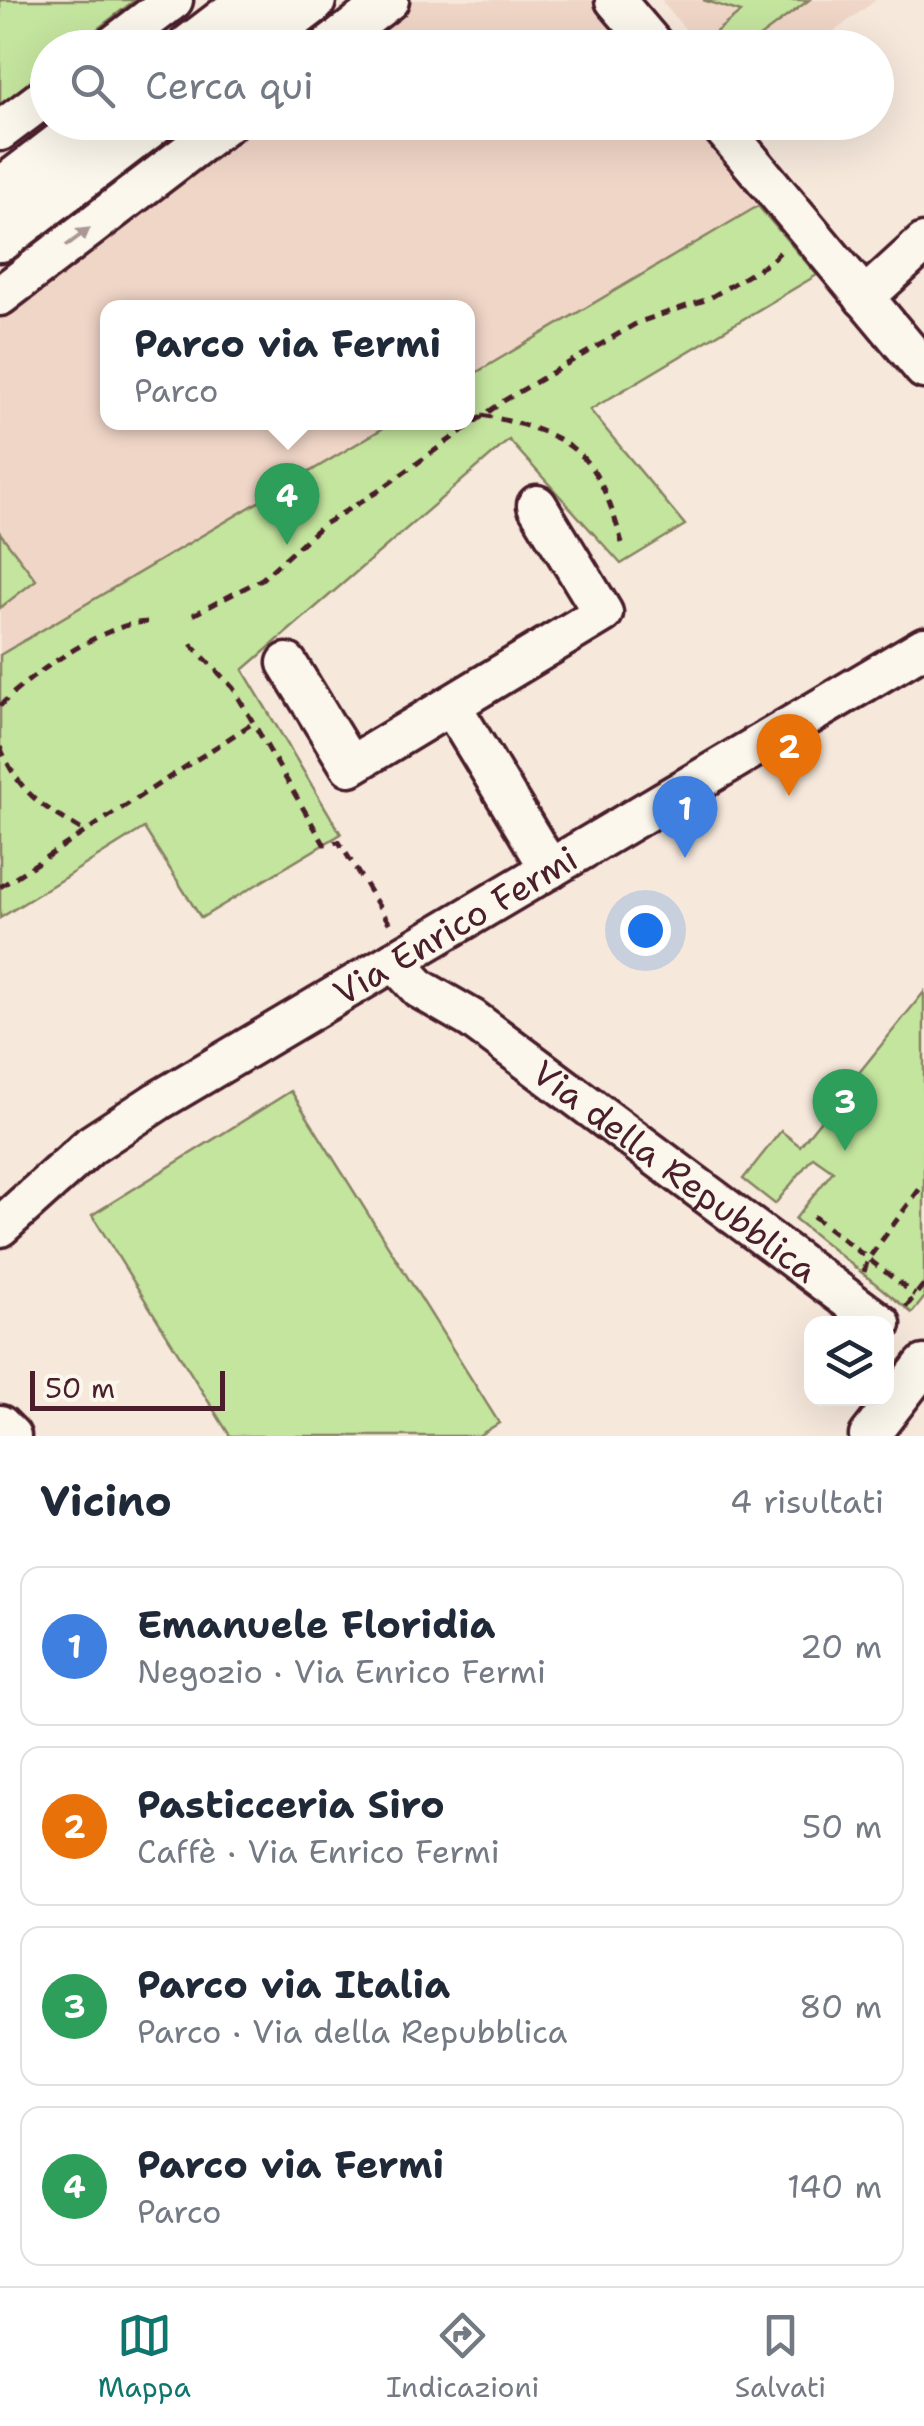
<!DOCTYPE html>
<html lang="it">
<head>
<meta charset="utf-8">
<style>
  :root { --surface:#fff; --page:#f2f2f3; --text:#1f2937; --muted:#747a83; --line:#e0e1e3; --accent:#0f766e }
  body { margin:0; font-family:"Shantell Sans",sans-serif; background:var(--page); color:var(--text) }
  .controls { position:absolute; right:30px; bottom:30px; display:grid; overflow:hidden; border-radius:20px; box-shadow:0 10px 40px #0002 }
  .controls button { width:90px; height:90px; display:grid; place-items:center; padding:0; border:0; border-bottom:2px solid var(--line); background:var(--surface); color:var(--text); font:50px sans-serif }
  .scale { position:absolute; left:30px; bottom:25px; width:195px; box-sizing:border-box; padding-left:10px; border:5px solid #4a1f2b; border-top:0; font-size:28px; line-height:35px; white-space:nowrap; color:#4a1f2b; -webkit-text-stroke:8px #fbf7ec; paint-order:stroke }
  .you { position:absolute; left:645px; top:930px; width:35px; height:35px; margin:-25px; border:8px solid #fff; border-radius:50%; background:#1a73e8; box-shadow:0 0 0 15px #1a73e833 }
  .badge { display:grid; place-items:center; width:65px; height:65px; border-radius:50%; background:var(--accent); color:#fff; font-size:32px; font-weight:700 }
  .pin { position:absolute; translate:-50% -82px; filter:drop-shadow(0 2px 5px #0008) }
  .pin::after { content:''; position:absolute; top:52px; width:35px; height:30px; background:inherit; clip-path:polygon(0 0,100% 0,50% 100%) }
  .popup { position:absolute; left:100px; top:300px; width:375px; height:130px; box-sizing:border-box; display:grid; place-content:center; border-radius:20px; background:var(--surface); filter:drop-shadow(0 2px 8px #0005); font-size:32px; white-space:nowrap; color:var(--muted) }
  .popup b { font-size:38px; color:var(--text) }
  .popup::after { content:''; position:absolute; left:50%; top:100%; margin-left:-20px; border:20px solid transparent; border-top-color:var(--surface) }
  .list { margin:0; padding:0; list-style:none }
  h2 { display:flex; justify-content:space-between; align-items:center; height:130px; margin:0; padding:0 40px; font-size:42px }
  h2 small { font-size:32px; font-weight:400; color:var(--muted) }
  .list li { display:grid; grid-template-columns:65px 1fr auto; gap:30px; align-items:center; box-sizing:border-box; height:160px; margin:0 20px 20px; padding:0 20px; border:2px solid var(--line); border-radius:20px }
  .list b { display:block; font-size:38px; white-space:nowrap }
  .list p { margin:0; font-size:32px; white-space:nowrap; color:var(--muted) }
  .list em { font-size:32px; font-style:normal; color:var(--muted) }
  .icon { flex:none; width:55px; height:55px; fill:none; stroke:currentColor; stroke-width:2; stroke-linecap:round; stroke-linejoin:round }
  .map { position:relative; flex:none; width:924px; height:1436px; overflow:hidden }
  .search { position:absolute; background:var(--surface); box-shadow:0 10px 40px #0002; left:30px; right:30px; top:30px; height:110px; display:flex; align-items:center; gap:25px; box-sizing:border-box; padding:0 35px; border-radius:55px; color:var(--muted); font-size:38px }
  .sheet { height:850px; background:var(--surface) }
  nav { display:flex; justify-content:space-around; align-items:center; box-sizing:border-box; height:140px; border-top:2px solid var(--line); background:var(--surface); font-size:28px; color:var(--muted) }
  nav a { display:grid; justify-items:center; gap:5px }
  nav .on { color:var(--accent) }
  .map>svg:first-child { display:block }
  .built { fill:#f0d6c7 }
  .green { fill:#c4e59e; stroke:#878264; stroke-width:2.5 }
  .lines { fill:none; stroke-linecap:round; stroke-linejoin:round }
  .minor-casing { stroke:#4a1f2b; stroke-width:45 }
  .major-casing { stroke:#4a1f2b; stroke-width:55 }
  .path { stroke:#4a1f2b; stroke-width:5; stroke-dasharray:10 8; stroke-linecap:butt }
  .minor { stroke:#fbf7ec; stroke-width:38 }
  .major { stroke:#fbf7ec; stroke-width:48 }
  .oneway { fill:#ab9695 }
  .labels { text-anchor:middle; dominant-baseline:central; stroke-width:8; stroke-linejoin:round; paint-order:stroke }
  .street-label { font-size:35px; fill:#4a1f2b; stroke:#fbf7ec }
</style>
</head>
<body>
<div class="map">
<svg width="924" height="1436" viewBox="0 0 924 1436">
  <rect width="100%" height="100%" fill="#f6e8db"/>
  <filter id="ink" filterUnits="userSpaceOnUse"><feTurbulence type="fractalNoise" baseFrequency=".01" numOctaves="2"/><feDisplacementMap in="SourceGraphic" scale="20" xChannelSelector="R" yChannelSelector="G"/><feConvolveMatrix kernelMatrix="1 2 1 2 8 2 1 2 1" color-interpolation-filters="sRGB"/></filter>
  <g filter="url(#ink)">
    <g class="built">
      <path d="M 398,0 L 591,0 L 629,47 L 336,48 Z"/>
      <path d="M 661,0 L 876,0 L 812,48 L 700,47 Z"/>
      <path d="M 238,123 L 692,123 L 758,206 L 467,378 L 467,308 L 107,308 L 107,422 L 392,423 L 0,655 L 0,304 Z"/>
    </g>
    <g class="green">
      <path d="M 0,0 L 135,0 L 74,47 L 48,48 L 47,68 L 0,105 Z"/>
      <path d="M 703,0 L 809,0 L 746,47 L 708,48 L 703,42 L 741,12 Z"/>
      <path d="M 758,206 L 817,275 L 590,410 L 685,525 L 621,564 L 509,440 L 243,670 L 341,834 L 201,918 L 144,828 L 0,918 L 0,655 L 392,423 L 467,422 L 467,378 Z"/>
      <path d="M 0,533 L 36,580 L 0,608 Z"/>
      <path d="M 924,992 L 924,1298 L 912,1313 L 795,1219 L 833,1171 L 813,1157 L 775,1204 L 743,1179 L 781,1131 L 800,1146 Z"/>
      <path d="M 291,1091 L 499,1423 L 478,1436 L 230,1436 L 92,1215 Z"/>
    </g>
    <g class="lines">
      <g class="minor-casing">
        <g id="minor">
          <path d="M 615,0 L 656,48"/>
          <path d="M 110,48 L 173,0"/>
          <path d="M 327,48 L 389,0"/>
          <path d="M 718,122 L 924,369"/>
          <path d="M 0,131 L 48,95"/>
          <path d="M 0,296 L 228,122"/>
          <path d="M 864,298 L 924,243"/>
          <path d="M 287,663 L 350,766 L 451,705 L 550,869"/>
          <path d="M 451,705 L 603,613 L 537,505"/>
          <path id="s1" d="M 394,961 L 420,989 L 472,1019 L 881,1324"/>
          <path id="s2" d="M 0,1227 L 91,1145 L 158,1101 L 924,647"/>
          <path d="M 0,1425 L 11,1436"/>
          <path d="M 869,1436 L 924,1365"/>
        </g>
      </g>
      <g class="major-casing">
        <g id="major">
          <path d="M 192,48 L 255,0"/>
          <path d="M 248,48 L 311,0"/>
          <path d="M 0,194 L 94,122"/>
          <path d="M 0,237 L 150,122"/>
        </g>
      </g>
      <g class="path">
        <path d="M 482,415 C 573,434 597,451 622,543"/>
        <path d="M 193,615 L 262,579 L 321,526 L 377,492 L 505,400 L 639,322 L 708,299 L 770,262 L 785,247"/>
        <path d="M 191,644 L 233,688 L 324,844 L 339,842 L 393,929"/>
        <path d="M 0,706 C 25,678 115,615 153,623"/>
        <path d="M 0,747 C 21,795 39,804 82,830"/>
        <path d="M 0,887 L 253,723"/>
        <path d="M 813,1216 L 915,1295"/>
        <path d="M 864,1272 L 868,1259 L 924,1183"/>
        <path d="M 906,1307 L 924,1284"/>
      </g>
      <use href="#minor" class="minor"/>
      <use href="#major" class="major"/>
    </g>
    <defs><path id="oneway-solid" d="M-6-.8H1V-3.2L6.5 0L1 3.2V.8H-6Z" transform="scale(2.5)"/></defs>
    <use class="oneway" href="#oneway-solid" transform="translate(78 237) rotate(-37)"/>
  </g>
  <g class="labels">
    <g class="street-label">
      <text stroke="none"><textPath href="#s2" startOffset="548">Via Enrico Fermi</textPath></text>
      <text stroke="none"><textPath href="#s1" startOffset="352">Via della Repubblica</textPath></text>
    </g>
  </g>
</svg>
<div class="controls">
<button><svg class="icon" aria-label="layers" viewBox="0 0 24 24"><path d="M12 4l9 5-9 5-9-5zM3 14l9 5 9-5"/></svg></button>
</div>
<div class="scale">50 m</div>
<div class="you"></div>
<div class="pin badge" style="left:685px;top:858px;background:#3f7fe0">1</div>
<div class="pin badge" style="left:789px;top:796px;background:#e8710a">2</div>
<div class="pin badge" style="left:845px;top:1151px;background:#2e9e5b">3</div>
<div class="pin badge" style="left:287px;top:545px;background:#2e9e5b">4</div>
<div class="popup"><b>Parco via Fermi</b>Parco</div>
<div class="search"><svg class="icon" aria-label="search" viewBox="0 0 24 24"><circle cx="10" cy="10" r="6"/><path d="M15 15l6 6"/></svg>Cerca qui</div>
</div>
<section class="sheet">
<h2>Vicino<small>4 risultati</small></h2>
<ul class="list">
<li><span class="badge" style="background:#3f7fe0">1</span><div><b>Emanuele Floridia</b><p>Negozio · Via Enrico Fermi</p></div><em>20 m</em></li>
<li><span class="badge" style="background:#e8710a">2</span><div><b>Pasticceria Siro</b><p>Caffè · Via Enrico Fermi</p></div><em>50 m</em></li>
<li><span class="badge" style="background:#2e9e5b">3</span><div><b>Parco via Italia</b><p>Parco · Via della Repubblica</p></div><em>80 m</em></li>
<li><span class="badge" style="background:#2e9e5b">4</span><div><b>Parco via Fermi</b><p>Parco</p></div><em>140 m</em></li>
</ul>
</section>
<nav>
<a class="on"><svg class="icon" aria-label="map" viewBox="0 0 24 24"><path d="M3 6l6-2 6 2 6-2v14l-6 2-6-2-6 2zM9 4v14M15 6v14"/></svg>Mappa</a>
<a><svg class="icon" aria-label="directions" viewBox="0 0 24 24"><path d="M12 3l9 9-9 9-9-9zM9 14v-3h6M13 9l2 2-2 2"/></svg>Indicazioni</a>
<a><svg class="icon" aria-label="saved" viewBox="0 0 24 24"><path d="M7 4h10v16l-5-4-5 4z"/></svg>Salvati</a>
</nav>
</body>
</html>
